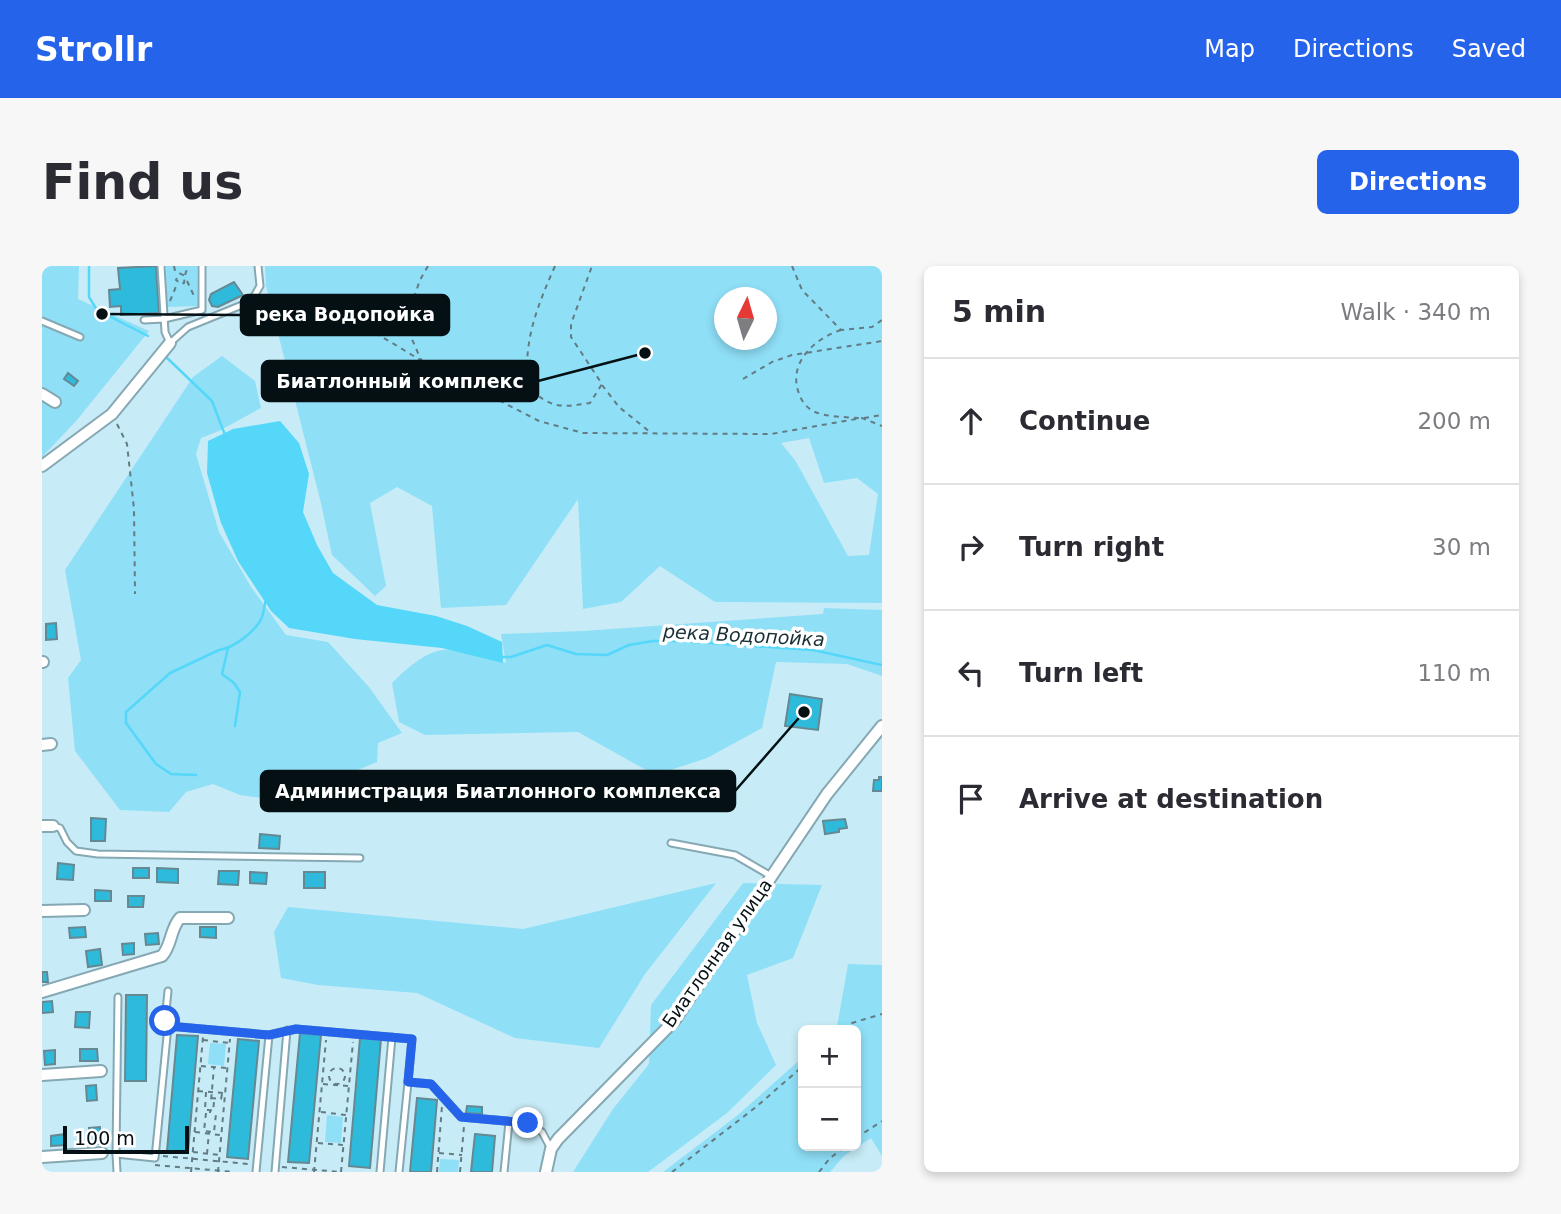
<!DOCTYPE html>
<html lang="en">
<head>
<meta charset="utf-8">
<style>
  :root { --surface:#fff; --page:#f7f7f7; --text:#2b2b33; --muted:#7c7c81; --line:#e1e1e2; --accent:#2563eb }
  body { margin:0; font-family:"DejaVu Sans",sans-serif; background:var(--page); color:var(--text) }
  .controls { position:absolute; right:21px; bottom:21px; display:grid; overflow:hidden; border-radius:10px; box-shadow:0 4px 10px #0003 }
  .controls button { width:63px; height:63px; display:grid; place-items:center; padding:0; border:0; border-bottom:2px solid var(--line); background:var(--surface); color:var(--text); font:35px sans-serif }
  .compass { position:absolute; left:672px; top:21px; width:63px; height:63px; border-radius:50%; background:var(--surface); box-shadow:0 4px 10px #0003; rotate:5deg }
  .scale { position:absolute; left:21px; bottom:18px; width:126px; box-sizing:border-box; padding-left:7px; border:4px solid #041013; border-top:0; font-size:19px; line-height:24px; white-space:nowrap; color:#041013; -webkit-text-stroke:5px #fff; paint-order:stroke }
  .stop { position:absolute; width:21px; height:21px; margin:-16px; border:5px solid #2563eb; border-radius:50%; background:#fff }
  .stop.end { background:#2563eb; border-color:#fff; box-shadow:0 2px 7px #0008 }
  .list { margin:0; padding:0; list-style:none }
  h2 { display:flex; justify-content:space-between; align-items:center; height:91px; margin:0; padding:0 28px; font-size:30px }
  h2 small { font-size:23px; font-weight:400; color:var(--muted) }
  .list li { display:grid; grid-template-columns:46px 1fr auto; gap:21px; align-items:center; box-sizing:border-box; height:126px; padding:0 28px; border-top:2px solid var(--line) }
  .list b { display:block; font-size:26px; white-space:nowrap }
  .list em { font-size:23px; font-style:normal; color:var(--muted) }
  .icon { flex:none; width:38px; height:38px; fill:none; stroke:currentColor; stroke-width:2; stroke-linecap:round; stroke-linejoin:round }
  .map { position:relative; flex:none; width:840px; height:906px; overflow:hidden; border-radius:10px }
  header { display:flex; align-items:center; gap:42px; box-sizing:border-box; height:98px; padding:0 35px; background:var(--accent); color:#fff }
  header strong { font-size:33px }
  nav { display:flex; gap:38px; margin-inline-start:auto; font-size:24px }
  .intro { display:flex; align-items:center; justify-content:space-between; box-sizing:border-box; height:168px; padding:0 42px }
  h1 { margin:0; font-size:49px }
  .button { padding:18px 32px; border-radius:10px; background:var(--accent); color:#fff; font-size:24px; font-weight:700 }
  main { display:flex; gap:42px; padding:0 42px }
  aside { flex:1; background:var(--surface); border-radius:10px; box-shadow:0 4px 10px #0003 }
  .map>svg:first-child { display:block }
  .green { fill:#8fdff7; fill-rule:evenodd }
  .water { fill:#54d7f9 }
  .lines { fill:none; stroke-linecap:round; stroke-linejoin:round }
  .stream { stroke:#54d7f9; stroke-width:2.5 }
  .building { fill:#2ebadb; stroke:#668892; stroke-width:2 }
  .service-casing { stroke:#85a8b3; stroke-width:9 }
  .minor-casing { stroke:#85a8b3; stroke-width:14 }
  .path { stroke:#637b82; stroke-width:2; stroke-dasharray:5 5; stroke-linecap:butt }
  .service { stroke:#fff; stroke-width:5 }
  .minor { stroke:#fff; stroke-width:10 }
  .route { stroke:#2563eb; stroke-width:9 }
  .labels { text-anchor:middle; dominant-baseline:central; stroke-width:7; stroke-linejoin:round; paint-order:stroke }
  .street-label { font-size:18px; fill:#041013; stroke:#fff }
  .water-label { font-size:19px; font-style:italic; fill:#192f36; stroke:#fff }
  .leader { fill:none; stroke:#041013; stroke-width:2.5 }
  .callout-dot { fill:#041013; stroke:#fff; stroke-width:2.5 }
  .callout { fill:#041013; stroke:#041013; stroke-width:2.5 }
  .callout-label { font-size:19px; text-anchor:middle; font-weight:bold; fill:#fff }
</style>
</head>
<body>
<header>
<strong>Strollr</strong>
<nav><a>Map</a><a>Directions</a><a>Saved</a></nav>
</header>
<div class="intro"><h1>Find us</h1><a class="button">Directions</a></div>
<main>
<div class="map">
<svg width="840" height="906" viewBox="0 0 840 906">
  <rect width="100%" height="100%" fill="#c7ecf7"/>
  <g class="green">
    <path d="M 0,0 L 37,0 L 36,33 L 107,65 L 35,154 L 0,191 Z"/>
    <path d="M 124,0 L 155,0 L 156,40 L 125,41 Z"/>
    <path d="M 223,0 L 840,0 L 840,337 L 673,336 L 618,300 L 579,336 L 541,343 L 536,233 L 464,339 L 399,342 L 390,240 L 355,221 L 328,237 L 344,320 L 333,330 L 290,289 L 278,233 L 224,20 ZM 682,32 L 724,32 L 724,74 L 682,74 ZM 767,172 L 782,217 L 815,212 L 836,228 L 827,289 L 806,290 L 753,194 L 739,177 Z"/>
    <path d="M 180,90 L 213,115 L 219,142 L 177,165 L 159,172 L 154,188 L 177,266 L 209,321 L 244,369 L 286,376 L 327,421 L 360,467 L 336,477 L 335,496 L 241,535 L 198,529 L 171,518 L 144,526 L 127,546 L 78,544 L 33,485 L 26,412 L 39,394 L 23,304 L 151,111 Z"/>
    <path d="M 782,342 L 840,344 L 840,410 L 805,398 L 734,396 L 720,462 L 665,492 L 613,509 L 536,466 L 383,469 L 357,456 L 350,417 C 394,373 408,379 464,397 L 459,368 L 541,365 L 781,348 Z"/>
    <path d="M 674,617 L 603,708 L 557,782 L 473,772 L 375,727 L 276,719 L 239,712 L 232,666 L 246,641 L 481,663 Z"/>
    <path d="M 701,617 L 780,619 L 751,692 L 705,709 L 715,757 L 734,799 L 685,847 L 606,906 L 531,906 L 571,843 L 607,798 L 609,739 Z"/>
    <path d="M 806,698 L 840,699 L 840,890 L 829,872 L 802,890 L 788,906 L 621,906 L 696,849 L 761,791 L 761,880 L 814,880 L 814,764 L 792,764 L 795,761 Z"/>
    <path d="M 168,777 L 184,778 L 182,800 L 166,798 Z"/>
    <path d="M 285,849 L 301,851 L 299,877 L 283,876 Z"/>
    <path d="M 398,893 L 417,894 L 416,906 L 397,906 Z"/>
  </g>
  <path class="water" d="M 238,155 L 257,177 L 267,208 L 261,246 L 275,279 L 291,307 L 335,339 L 394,350 L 425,360 L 460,376 L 461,397 L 400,382 L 313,373 L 247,362 L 229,345 L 196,295 L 179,257 L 165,207 L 166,175 L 191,163 Z"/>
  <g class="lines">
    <g class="stream">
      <path d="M 47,0 L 47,31 L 55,44 L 106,70"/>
      <path d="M 123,90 L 170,135 L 183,169"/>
      <path d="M 186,382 L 180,408 L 192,417 L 198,426 L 193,460"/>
      <path d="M 459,391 L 469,391 L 505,379 L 534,388 L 565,389 L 587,379 L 611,375 L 638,375 L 771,384 L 840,399"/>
      <path d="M 154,509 L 129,508 L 114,498 L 84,457 L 84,446 L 128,407 L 177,384 C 191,382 210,368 218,355 C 222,349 222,340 224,333"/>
    </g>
  </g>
  <g class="building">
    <path d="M 114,0 L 117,47 L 79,49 L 79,40 L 68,41 L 67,24 L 78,23 L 76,2 Z"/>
    <path d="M 192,16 L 201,29 L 176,41 L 170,40 L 167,34 L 169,28 Z"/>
    <path d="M 26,107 L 36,115 L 32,120 L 22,113 Z"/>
    <path d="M 14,357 L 15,373 L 4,374 L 4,358 Z"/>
    <path d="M 748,428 L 780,433 L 776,464 L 743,460 Z"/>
    <path d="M 837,511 L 840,511 L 840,525 L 831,525 L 832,514 L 837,514 Z"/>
    <path d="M 49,552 L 64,553 L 63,575 L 49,575 Z"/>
    <path d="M 803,553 L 805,562 L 797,563 L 797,566 L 783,568 L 781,555 Z"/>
    <path d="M 218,568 L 238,570 L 237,583 L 217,582 Z"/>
    <path d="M 16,597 L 32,599 L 31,614 L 15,613 Z"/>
    <rect x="91" y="602" width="16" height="10"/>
    <path d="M 115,602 L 136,603 L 136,617 L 115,616 Z"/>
    <path d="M 177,605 L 197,605 L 196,619 L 176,618 Z"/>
    <path d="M 208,606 L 225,607 L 224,618 L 208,617 Z"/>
    <rect x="262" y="606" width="21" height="16"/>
    <path d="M 53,624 L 69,625 L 69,635 L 53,635 Z"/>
    <path d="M 86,630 L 102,630 L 101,641 L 86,641 Z"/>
    <path d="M 43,661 L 44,671 L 28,672 L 27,662 Z"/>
    <path d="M 158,661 L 174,661 L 174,672 L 158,671 Z"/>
    <path d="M 116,667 L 117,678 L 104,679 L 103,668 Z"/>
    <path d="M 92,677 L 92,688 L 81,689 L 80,678 Z"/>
    <path d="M 58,683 L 60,699 L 46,701 L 44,685 Z"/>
    <path d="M 0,706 L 5,706 L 6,716 L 0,716 Z"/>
    <path d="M 84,729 L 105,729 L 104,815 L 83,815 Z"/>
    <path d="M 10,735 L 11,746 L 0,747 L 0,736 Z"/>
    <path d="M 34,746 L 48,746 L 47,762 L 33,761 Z"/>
    <path d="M 258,767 L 279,769 L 267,897 L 246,896 Z"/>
    <path d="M 135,769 L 156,770 L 146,886 L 125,885 Z"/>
    <path d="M 318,772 L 339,773 L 328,902 L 307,900 Z"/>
    <path d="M 196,773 L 217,775 L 206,893 L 185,891 Z"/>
    <path d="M 38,783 L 55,783 L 56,795 L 38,795 Z"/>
    <path d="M 13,784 L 13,798 L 3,799 L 2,785 Z"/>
    <path d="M 54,819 L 55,834 L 45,835 L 44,820 Z"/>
    <path d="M 375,832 L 395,834 L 389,906 L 368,906 Z"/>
    <path d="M 425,840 L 440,841 L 440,848 L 424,847 Z"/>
    <path d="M 58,861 L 59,878 L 47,878 L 47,862 Z"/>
    <path d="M 24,868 L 24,879 L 9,880 L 9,870 Z"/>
    <path d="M 433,868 L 453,870 L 450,906 L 429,906 Z"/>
  </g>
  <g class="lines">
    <g class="service-casing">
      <g id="service">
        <path d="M 119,0 L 123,66 L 128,77 L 146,61 L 200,39 L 211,32 L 218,20 L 216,0"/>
        <path d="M 102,54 L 122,53 L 160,44 L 160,0"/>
        <path d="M 0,55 L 38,71"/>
        <path d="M 11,560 L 18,562 L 25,576 L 34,585 L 56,588 L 318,592"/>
        <path d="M 629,577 L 693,589 L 729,610"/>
        <path d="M 76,731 L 74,888 L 113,892 L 126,760 L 227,769 L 254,763 L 370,773 L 366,816"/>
        <path d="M 126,760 L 123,755 L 126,725"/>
        <path d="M 74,888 L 75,906"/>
        <path d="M 214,906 L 227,769"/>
        <path d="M 233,906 L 245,764"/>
        <path d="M 338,906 L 350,771"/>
        <path d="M 357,906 L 366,816 L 389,818 L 419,851 L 486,857 L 500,866 L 508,881"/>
        <path d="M 462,906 L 467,856"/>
      </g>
    </g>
    <g class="minor-casing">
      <g id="minor">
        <path d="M 0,128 L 13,136"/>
        <path d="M 0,200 L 70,148 L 128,77"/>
        <path d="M 0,396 L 1,396"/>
        <path d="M 0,479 L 9,478"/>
        <path d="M 0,560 L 11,560"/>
        <path d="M 0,645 L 42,644"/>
        <path d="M 0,726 L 120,690 C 130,679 128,663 138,652 L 186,652"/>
        <path d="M 0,809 L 59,805"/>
        <path d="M 0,891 L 60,887"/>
        <path d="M 504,906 L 509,883 L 516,873 L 632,755 L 785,528 L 840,460"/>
      </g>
    </g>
    <g class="path">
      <path d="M 132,0 L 133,5 L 143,10 L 142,17 L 139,18 L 134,14 L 137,8"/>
      <path d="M 386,0 L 378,14 L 363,57 L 379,94 L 497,155 L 541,167 L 729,168 L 820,152 L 840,160"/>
      <path d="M 513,0 C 495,41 481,75 486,121 C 509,142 517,142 548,137 L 560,118 L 529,71 L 529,58 L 550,0"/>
      <path d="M 750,0 L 760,24 L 799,64 L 830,61 L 840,54"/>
      <path d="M 143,9 L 146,0"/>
      <path d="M 145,15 L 153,32"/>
      <path d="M 219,33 C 241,36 263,39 284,46 C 317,56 349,76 378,94"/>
      <path d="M 128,35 L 135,18"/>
      <path d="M 799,64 C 771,73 744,99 758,130 C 760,136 766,143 773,146 C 785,151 803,151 817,152"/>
      <path d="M 701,113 L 730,96 L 750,89 L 840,75"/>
      <path d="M 560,119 L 577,141 L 608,166"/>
      <path d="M 822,152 L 840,149"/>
      <path d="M 75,158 L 85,178 L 92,243 L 93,328"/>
      <path d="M 802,764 L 810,757 L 840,748"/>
      <path d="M 161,774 L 187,777"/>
      <path d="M 159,800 L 184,802"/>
      <circle cx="295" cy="810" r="8"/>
      <path d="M 281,818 L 307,820"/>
      <path d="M 156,825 L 182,827"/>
      <path d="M 164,826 L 163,844 L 167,844"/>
      <path d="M 169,832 L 179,833 L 180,828"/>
      <path d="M 279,846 L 304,849"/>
      <path d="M 164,847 L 162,865 L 172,866 L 174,848"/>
      <path d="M 168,847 L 168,844 L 171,845 L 172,836 L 169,835 L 172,801"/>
      <path d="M 153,866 L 178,869"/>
      <path d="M 814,872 L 840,855"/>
      <path d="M 276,877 L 302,879"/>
      <path d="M 151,886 L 177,889"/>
      <path d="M 397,887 L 420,889"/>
      <path d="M 165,888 L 167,866"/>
      <path d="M 121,890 L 206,898"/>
      <path d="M 113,899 L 192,906"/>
      <path d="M 240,901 L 298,906"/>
      <path d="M 149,906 L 161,771"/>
      <path d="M 176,906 L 188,773"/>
      <path d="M 272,906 L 284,774"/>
      <path d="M 299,906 L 311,776"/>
      <path d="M 395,906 L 400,840"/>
      <path d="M 418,906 L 422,860"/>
      <path d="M 630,906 L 714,841 L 761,800"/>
      <path d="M 777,906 L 788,892 L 804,880"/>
    </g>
    <use href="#service" class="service"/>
    <use href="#minor" class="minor"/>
  </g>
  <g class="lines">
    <path class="route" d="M 123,755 L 126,760 L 227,769 L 254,763 L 370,773 L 366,816 L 389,818 L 419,851 L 486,857"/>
  </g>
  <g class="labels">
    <g class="street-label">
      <text transform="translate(675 687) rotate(-55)">Биатлонная улица</text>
    </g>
    <g class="water-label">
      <text transform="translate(702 369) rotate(3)">река Водопойка</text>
    </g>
  </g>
  <path class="leader" d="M60 48L199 49M603 87L496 115M762 446L693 525"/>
  <g class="callout-dot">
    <circle cx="60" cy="48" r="7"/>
    <circle cx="603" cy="87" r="7"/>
    <circle cx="762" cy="446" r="7"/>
  </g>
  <g class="callout">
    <rect x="199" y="29" width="208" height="40" rx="7"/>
    <rect x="220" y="95" width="276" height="40" rx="7"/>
    <rect x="219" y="505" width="474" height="40" rx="7"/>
  </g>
  <g class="callout-label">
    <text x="303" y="55">река Водопойка</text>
    <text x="358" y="122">Биатлонный комплекс</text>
    <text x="456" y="532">Администрация Биатлонного комплекса</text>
  </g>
</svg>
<div class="controls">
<button>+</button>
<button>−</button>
</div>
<svg class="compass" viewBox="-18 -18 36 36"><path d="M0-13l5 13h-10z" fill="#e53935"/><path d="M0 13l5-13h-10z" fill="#7c7c81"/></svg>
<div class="scale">100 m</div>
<div class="stop" style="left:123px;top:755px"></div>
<div class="stop end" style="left:486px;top:857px"></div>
</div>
<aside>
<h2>5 min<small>Walk · 340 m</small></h2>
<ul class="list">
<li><svg class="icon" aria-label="ahead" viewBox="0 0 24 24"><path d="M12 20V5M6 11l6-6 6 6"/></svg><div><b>Continue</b></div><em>200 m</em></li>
<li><svg class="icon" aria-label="right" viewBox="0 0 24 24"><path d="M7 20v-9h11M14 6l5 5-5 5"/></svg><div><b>Turn right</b></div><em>30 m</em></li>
<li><svg class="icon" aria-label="left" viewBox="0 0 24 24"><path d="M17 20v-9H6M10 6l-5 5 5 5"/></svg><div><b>Turn left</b></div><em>110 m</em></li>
<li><svg class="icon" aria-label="arrive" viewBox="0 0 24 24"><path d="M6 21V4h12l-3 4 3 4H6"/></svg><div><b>Arrive at destination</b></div></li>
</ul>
</aside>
</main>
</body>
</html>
